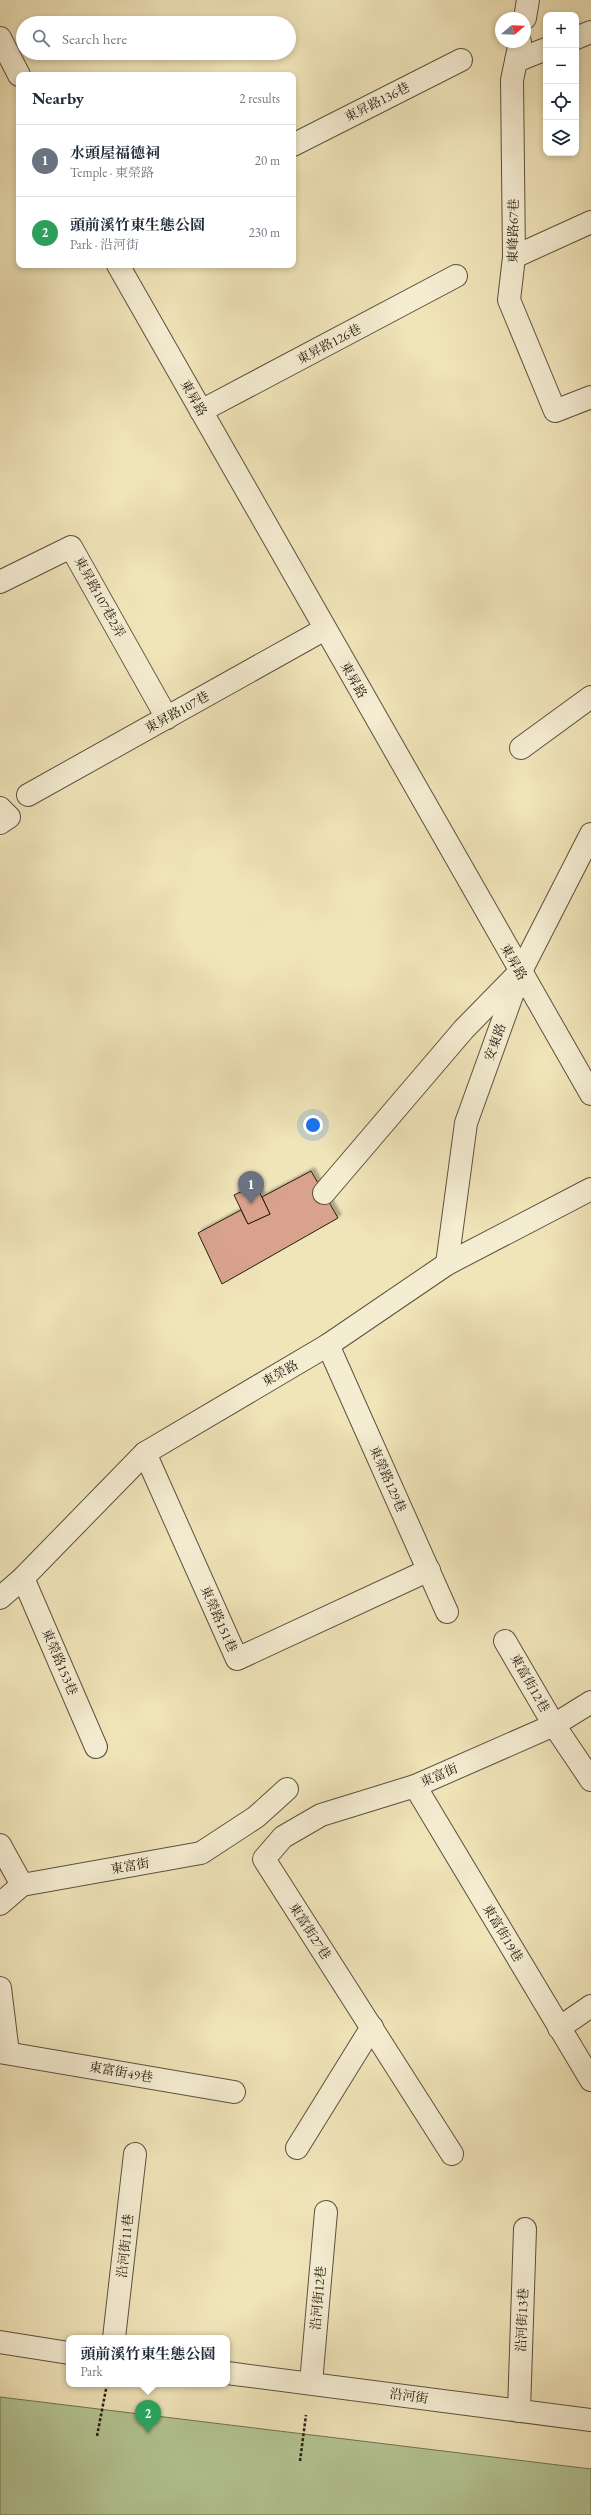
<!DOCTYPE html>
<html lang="en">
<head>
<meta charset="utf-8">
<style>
  :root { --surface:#fff; --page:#f2f2f3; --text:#1f2937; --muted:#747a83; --line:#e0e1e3; --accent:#ea580c }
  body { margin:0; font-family:"EB Garamond","Noto Serif TC",serif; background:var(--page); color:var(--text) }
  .controls { position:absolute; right:12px; top:12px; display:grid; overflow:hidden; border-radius:8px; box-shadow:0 2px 6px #0003 }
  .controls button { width:36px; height:36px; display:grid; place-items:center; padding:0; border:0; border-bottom:1px solid var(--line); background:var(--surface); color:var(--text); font:20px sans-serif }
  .compass { position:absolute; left:495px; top:12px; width:36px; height:36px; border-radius:50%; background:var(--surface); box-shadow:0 2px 6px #0003; rotate:71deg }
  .you { position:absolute; left:313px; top:1125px; width:14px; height:14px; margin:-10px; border:3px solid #fff; border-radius:50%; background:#1a73e8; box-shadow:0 0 0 6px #1a73e833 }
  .badge { display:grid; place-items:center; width:26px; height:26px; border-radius:50%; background:var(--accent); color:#fff; font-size:13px; font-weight:700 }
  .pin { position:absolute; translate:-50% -33px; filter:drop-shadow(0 1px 2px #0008) }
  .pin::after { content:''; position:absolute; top:21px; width:14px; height:12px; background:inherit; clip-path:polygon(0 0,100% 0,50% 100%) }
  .popup { position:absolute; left:66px; top:2335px; width:164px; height:52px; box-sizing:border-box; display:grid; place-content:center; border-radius:8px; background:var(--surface); filter:drop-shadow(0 1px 3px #0005); font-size:13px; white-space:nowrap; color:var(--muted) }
  .popup b { font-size:15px; color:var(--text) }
  .popup::after { content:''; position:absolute; left:50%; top:100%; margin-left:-8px; border:8px solid transparent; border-top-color:var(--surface) }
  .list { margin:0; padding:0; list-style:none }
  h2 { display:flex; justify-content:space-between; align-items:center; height:52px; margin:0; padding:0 16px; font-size:17px }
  h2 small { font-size:13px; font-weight:400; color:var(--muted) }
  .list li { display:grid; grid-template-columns:26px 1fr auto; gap:12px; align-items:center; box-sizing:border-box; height:72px; padding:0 16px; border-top:1px solid var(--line) }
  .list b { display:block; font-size:15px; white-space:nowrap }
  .list p { margin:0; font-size:13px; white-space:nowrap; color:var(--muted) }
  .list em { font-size:13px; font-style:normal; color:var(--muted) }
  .icon { flex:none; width:22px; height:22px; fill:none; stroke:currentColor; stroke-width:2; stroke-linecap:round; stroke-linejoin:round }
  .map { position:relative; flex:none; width:591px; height:2515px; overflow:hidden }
  .search { position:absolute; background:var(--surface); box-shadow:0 2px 6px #0003; left:16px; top:16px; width:280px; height:44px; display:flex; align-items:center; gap:10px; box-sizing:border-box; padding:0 14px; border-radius:22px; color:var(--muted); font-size:15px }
  .panel { position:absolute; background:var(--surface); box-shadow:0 2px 6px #0003; left:16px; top:72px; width:280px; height:196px; border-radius:8px }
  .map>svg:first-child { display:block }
  .green { fill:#b4c594; stroke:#6f7254 }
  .building { fill:#d8a28d; stroke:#2a2015; filter:url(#shadow) }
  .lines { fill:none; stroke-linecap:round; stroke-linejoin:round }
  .minor-casing { stroke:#5c513e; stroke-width:24 }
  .path { stroke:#2a2015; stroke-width:2.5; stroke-dasharray:3 2; stroke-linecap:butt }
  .minor { stroke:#f5edd2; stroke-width:22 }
  .labels { text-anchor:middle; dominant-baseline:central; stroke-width:3; stroke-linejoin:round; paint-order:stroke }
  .street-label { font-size:13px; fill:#2a2015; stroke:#f5edd2 }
</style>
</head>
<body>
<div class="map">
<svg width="591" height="2515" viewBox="0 0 591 2515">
  <defs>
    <filter id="shadow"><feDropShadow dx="3.5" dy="-3.5" stdDeviation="1" flood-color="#0004"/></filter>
  </defs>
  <rect width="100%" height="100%" fill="#f0e4b9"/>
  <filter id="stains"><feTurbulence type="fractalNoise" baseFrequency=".005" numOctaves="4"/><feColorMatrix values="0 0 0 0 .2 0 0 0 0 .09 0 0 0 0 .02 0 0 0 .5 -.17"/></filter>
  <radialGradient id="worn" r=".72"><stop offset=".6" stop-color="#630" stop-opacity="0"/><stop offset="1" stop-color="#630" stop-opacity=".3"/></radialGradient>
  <path class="green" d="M 0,2397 L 591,2469 L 591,2515 L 0,2515 Z"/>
  <g class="building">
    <path d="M 311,1171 L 338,1218 L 222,1284 L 198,1233 L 241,1210 L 248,1224 L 270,1214 L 262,1197 Z"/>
    <path d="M 256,1185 L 270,1214 L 248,1224 L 234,1195 Z"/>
  </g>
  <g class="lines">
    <g class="minor-casing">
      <g id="minor">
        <path d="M 525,18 L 528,0"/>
        <path d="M 0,38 L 19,75"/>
        <path d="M 576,38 L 591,32"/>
        <path d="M 520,42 L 512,80 L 514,257 L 509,300 L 555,411 L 591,397"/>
        <path d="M 516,61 L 546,49"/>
        <path d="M 293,145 L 461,60"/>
        <path d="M 514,257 L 591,222"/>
        <path d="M 118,265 L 591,1094"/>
        <path d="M 201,411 L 456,276"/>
        <path d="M 0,582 L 71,547 L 167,718"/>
        <path d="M 521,748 L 591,697"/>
        <path d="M 28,795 L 325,629"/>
        <path d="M 0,808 L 9,817 L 0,823"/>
        <path d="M 324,1193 L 464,1029 L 515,977"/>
        <path d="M 447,1264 L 466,1123 L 520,973 L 591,834"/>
        <path d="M 328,1345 L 447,1612"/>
        <path d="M 145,1453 L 237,1659 L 429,1570"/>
        <path d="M 23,1578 L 96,1747"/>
        <path d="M 0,1598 L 23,1578 L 145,1453 L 328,1345 L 447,1264 L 591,1189"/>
        <path d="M 505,1641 L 554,1725 L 591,1780"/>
        <path d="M 415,1786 L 591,2080"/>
        <path d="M 0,1845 L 22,1885 L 201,1853 L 256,1817 L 287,1789"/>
        <path d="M 0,1904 L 22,1885"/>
        <path d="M 0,1988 L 8,2053"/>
        <path d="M 559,2028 L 591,2006"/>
        <path d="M 0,2052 L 234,2092"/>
        <path d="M 297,2148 L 372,2027"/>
        <path d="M 452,2154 L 264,1859 L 283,1837 L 321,1815 L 415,1786 L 554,1725 L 591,1702"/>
        <path d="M 114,2338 L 135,2154"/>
        <path d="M 0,2342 L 69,2353"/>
        <path d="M 227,2373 L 591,2420"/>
        <path d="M 311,2383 L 326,2212"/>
        <path d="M 519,2411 L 525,2229"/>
      </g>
    </g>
    <g class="path">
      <path d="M 97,2436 L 107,2384"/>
      <path d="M 300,2461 L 306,2415"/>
    </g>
    <use href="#minor" class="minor"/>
  </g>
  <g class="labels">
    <g class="street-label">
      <text transform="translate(377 102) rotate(-27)">東昇路136巷</text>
      <text transform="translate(513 231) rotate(-89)">東峰路67巷</text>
      <text transform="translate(329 344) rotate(-28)">東昇路126巷</text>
      <text transform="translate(194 398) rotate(60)">東昇路</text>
      <text transform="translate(100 597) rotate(61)">東昇路107巷2弄</text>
      <text transform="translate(354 680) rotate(60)">東昇路</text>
      <text transform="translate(177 712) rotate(-29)">東昇路107巷</text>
      <text transform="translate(514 962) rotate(60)">東昇路</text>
      <text transform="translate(495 1042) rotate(-70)">安東路</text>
      <text transform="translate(280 1373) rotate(-30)">東榮路</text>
      <text transform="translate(388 1479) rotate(66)">東榮路129巷</text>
      <text transform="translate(219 1619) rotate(66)">東榮路151巷</text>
      <text transform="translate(60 1662) rotate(67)">東榮路153巷</text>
      <text transform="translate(530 1683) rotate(60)">東富街12巷</text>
      <text transform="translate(439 1775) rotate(-23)">東富街</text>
      <text transform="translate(130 1866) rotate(-10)">東富街</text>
      <text transform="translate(310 1931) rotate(57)">東富街27巷</text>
      <text transform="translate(503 1933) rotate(59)">東富街19巷</text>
      <text transform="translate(121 2072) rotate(10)">東富街49巷</text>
      <text transform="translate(125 2246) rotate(-84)">沿河街11巷</text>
      <text transform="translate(318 2298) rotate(-85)">沿河街12巷</text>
      <text transform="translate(522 2320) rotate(-88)">沿河街13巷</text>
      <text transform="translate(409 2396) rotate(8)">沿河街</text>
    </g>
  </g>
  <rect width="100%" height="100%" filter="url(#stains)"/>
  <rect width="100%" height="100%" fill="url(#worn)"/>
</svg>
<div class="controls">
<button>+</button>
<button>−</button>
<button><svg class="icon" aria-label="locate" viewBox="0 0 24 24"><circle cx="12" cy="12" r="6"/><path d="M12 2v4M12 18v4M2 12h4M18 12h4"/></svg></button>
<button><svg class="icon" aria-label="layers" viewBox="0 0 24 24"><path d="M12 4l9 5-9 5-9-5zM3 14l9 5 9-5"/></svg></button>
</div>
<svg class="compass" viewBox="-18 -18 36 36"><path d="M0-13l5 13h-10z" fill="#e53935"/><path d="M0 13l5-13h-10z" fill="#747a83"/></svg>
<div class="you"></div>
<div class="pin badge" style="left:251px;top:1204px;background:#6b7280">1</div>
<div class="pin badge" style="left:148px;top:2433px;background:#2e9e5b">2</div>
<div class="popup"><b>頭前溪竹東生態公園</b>Park</div>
<div class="search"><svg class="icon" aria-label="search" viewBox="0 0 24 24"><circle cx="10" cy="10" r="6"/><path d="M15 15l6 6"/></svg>Search here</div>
<section class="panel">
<h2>Nearby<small>2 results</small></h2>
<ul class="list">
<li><span class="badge" style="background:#6b7280">1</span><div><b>水頭屋福德祠</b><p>Temple · 東榮路</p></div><em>20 m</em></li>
<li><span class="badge" style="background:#2e9e5b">2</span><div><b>頭前溪竹東生態公園</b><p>Park · 沿河街</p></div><em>230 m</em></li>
</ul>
</section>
</div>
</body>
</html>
